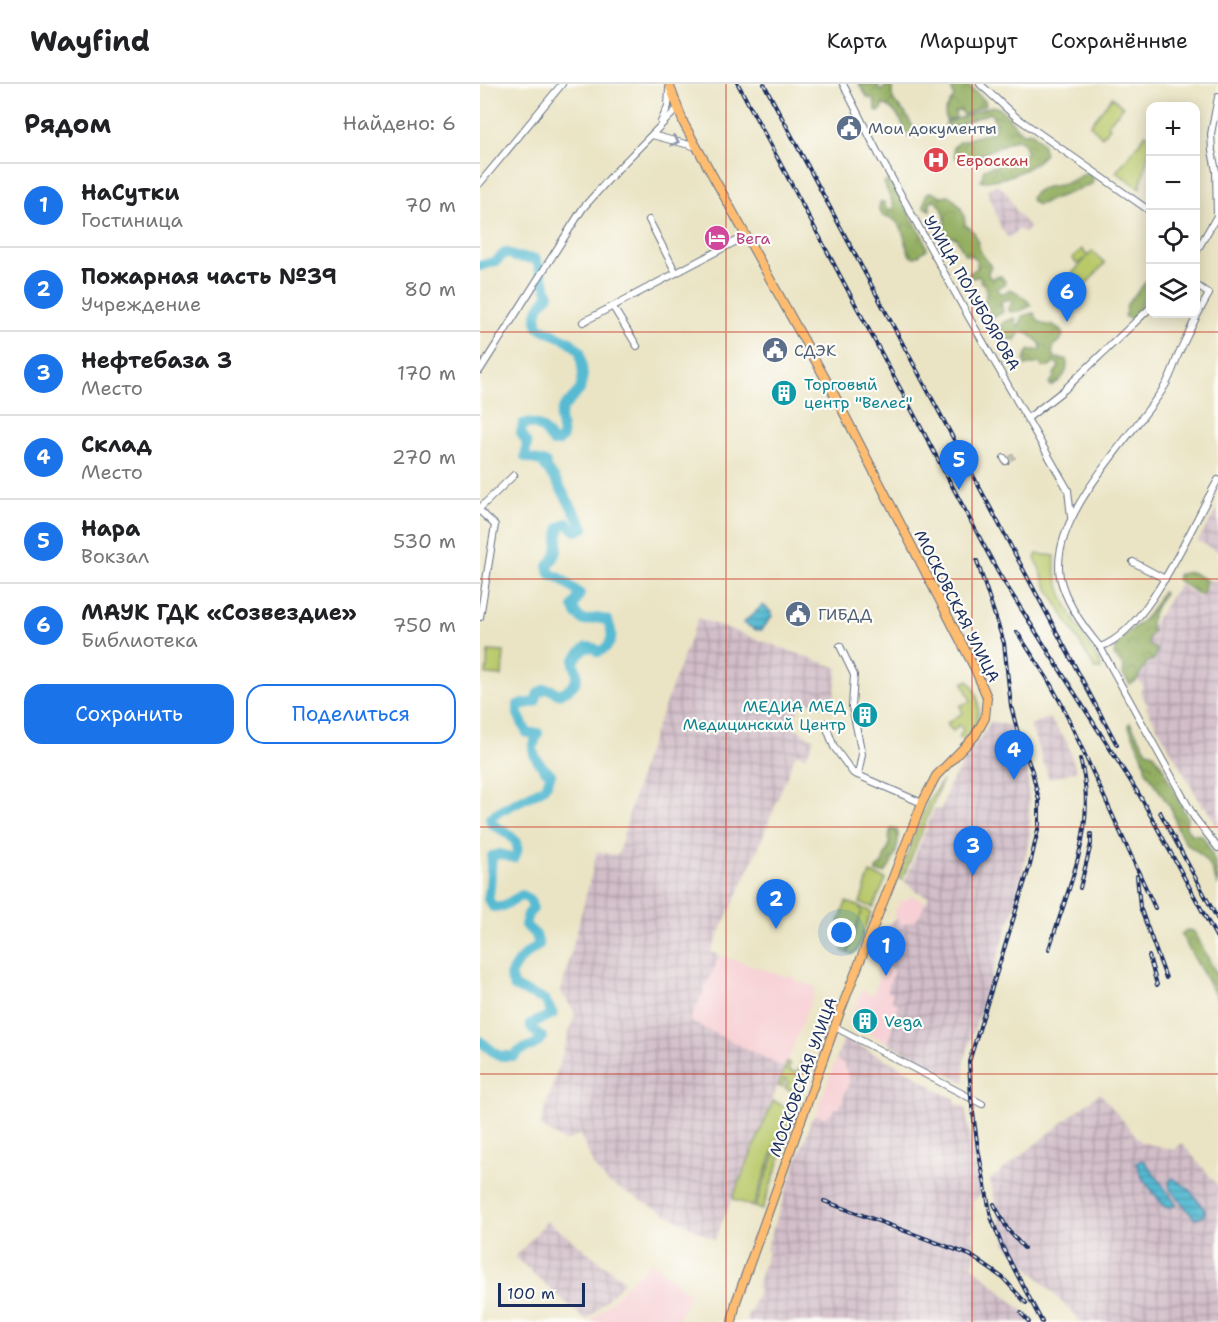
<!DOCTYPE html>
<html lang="ru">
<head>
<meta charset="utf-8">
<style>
  :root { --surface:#fff; --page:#f6f6f6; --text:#202124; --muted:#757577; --line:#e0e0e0; --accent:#1a73e8 }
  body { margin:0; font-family:"Shantell Sans",sans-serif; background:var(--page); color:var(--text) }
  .controls { position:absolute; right:18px; top:18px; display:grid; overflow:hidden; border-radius:12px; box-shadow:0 3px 15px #0003 }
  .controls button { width:54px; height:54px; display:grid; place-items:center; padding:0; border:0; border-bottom:2px solid var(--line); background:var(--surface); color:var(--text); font:30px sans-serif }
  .scale { position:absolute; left:18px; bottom:15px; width:87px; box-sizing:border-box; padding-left:6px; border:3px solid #1b2f5e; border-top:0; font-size:16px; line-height:21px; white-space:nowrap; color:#1b2f5e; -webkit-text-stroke:4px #fdfcf7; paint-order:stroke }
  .you { position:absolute; left:362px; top:849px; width:21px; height:21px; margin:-15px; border:4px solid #fff; border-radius:50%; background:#1a73e8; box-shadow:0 0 0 9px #1a73e833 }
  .badge { display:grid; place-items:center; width:39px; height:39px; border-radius:50%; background:var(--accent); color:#fff; font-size:20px; font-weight:700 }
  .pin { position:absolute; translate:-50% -50px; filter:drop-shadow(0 2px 3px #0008) }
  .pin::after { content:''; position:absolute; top:32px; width:21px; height:18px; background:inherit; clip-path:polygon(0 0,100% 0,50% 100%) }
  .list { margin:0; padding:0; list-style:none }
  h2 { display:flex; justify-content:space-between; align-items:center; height:78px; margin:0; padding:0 24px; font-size:26px }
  h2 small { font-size:20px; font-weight:400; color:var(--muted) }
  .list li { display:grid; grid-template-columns:39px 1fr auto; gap:18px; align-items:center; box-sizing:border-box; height:84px; padding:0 24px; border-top:2px solid var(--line) }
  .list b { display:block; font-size:22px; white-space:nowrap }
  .list p { margin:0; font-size:20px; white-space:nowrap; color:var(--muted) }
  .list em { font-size:20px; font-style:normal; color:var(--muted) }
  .actions { display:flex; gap:12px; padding:18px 24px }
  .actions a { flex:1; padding:14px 0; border:2px solid var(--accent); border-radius:18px; text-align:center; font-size:21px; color:var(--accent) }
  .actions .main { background:var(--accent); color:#fff }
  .icon { flex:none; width:33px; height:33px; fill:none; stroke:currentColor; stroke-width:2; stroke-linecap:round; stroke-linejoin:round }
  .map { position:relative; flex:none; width:738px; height:1238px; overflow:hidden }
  header { display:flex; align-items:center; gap:36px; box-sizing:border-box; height:84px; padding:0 30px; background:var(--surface); border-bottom:2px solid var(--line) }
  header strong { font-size:28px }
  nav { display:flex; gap:33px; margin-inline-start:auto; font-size:21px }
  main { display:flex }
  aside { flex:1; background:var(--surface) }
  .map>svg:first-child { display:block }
  .built { fill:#f7cfd4 }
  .industrial { fill:url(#industrial-grid) }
  .green { fill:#b9c96b; stroke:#6a7c64; stroke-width:1.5 }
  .forest { fill:url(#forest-crowns); stroke:#566e5e; stroke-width:1.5 }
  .water { fill:url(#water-rules); stroke:#387498; stroke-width:1.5 }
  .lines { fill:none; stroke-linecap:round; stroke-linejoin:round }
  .river { stroke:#54bad2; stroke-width:10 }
  .minor-tunnel { stroke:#c1c0b0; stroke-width:6; stroke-dasharray:6 3; stroke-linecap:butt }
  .minor-casing { stroke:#636e82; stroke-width:8 }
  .major-casing { stroke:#636e82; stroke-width:10 }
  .minor { stroke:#fff; stroke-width:6 }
  .major { stroke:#febc70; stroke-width:8 }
  .rail-casing { stroke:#1b2f5e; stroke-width:4 }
  .rail { stroke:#fdfcf7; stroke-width:1.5; stroke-dasharray:4.5; stroke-linecap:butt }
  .oneway { stroke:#8d97ae }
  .grid { fill:none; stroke:#c8321e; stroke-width:1.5; stroke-opacity:0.55 }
  .labels { text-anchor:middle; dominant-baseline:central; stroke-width:4.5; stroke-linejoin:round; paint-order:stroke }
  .service-label { font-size:16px; fill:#4e5e75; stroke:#fdfcf7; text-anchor:start }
  .health-label { font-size:16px; fill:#be3a42; stroke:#fdfcf7; text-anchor:start }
  .hotel-label { font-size:16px; fill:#b23c85; stroke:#fdfcf7; text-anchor:start }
  .street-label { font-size:16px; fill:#1b2f5e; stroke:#fdfcf7 }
  .culture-label { font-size:16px; fill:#0d838f; stroke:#fdfcf7; text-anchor:start }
</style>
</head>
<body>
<header>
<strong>Wayfind</strong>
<nav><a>Карта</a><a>Маршрут</a><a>Сохранённые</a></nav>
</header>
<main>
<aside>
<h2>Рядом<small>Найдено: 6</small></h2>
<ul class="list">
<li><span class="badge">1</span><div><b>НаСутки</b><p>Гостиница</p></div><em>70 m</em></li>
<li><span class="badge">2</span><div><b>Пожарная часть №39</b><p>Учреждение</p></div><em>80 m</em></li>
<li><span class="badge">3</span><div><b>Нефтебаза 3</b><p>Место</p></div><em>170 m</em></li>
<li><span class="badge">4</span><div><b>Склад</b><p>Место</p></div><em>270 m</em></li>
<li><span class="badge">5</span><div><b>Нара</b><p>Вокзал</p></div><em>530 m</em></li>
<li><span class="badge">6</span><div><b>МАУК ГДК «Созвездие»</b><p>Библиотека</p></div><em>750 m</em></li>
</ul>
<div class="actions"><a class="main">Сохранить</a><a>Поделиться</a></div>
</aside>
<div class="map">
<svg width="738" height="1238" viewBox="0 0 738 1238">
  <defs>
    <pattern id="industrial-grid" width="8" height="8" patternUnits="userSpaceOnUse" patternTransform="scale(1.5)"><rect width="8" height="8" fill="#d2bdc8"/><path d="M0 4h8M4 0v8" fill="none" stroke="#aa9aa6"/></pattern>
    <pattern id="forest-crowns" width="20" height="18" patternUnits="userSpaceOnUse" patternTransform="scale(1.5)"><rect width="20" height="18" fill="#92ad5f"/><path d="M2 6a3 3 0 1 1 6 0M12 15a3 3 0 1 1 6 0" fill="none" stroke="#768d52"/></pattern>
    <pattern id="water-rules" width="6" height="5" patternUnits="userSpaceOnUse" patternTransform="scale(1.5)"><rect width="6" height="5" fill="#54bad2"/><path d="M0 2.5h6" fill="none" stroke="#4598ae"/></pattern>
  </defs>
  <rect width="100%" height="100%" fill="#fdfcf7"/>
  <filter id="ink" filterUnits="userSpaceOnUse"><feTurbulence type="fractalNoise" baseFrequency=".0167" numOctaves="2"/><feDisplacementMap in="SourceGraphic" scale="12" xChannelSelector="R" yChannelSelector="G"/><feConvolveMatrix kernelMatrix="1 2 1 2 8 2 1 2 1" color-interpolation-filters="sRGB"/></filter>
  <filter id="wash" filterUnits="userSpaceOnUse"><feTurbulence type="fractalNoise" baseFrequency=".008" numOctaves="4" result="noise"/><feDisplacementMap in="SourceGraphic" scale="24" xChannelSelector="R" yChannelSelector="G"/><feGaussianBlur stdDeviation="1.35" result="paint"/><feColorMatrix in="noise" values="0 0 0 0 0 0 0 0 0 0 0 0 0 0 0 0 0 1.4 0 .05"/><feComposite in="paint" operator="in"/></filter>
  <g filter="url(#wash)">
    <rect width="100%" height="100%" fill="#eae4c4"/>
    <g class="built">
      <path d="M 433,812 L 446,818 L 437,835 L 421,841 L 414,831 L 420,816 L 423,817 Z"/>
      <path d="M 240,871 L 306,893 L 308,891 L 317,895 L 316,897 L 336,903 L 305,984 L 210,937 Z"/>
      <path d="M 403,882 L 414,886 L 413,909 L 418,918 L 408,959 L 371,941 L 369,938 L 382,906 L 393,911 Z"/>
      <path d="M 356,976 L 364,980 L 370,995 L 359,1025 L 344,1034 L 337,1031 L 339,1021 Z"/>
      <path d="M 171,1177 L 210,1210 L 197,1238 L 110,1238 Z"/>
    </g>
    <g class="industrial">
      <path d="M 517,101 L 527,108 L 536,127 L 550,144 L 544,149 L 540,145 L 528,154 L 520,142 L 507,105 Z"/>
      <path d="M 738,424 L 738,468 L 718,457 Z"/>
      <path d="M 738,493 L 738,744 L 726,722 L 723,723 L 666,623 L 668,621 L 660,609 L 663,601 L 657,596 L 672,573 L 657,564 L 699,500 L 720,514 L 728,503 L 726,502 L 729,496 L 735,498 Z"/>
      <path d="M 218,534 L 358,584 L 352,627 L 323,616 L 310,641 L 334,655 L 326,673 L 316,669 L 275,772 L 231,868 L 240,871 L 210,937 L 305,984 L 235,1156 L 128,1099 L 114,1083 L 100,1050 L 85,1058 L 60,1042 L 95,929 L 81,908 L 117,768 L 138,771 L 164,676 Z"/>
      <path d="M 569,634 L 587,658 L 596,687 L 569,695 L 550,641 Z"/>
      <path d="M 511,637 L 531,642 L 548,686 L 550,750 L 536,818 L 484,977 L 485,999 L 408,959 L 418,919 L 411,917 L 413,909 L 407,907 L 414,886 L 394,879 L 408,840 L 417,834 L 421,841 L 437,835 L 449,813 L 436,807 L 425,798 L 454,725 L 461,726 L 469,701 Z"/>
      <path d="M 363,956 L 376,960 L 432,989 L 460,1008 L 476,1015 L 474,1019 L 485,1023 L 501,1111 L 492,1117 L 495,1165 L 495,1175 L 492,1181 L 546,1230 L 552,1238 L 266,1238 L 268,1229 L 270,1229 L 279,1205 L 276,1204 L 288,1168 L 286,1165 L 332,1034 L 337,1031 L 344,1034 L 353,1028 L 355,1024 L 359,1025 L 370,996 L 367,994 L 368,991 L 364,980 L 356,976 Z"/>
      <path d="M 620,1009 L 661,1058 L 694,1066 L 702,1059 L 738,1102 L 738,1238 L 601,1238 L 526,1160 L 510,1096 Z"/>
      <path d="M 67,1137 L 145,1197 L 106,1237 L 35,1173 Z"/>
    </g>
    <g class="green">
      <path d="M 632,13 L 643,23 L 628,40 L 630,43 L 622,53 L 610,41 Z"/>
      <path d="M 666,50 L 670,54 L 670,64 L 660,104 L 636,88 Z"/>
      <path d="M 602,165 L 608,172 L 612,167 L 625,179 L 602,205 L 589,193 L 606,174 L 597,180 L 592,174 Z"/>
      <path d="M 557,470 L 575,472 C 571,504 603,552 620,579 L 621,585 L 615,585 L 567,503 L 555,474 Z"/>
      <path d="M 8,567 L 24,568 L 22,592 L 6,591 Z"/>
      <path d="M 488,596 C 503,613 503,641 483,655 L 479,654 L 483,645 L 479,641 L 473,647 L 466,640 L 483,629 L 480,622 L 491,617 L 483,599 Z"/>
      <path d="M 462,697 L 422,796 L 418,794 L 448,717 Z"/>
      <path d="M 390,789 L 406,795 L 393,823 L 380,819 Z"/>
      <path d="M 366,818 L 379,822 L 381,826 L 380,823 L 391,828 L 377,866 L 373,870 L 368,869 L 382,827 L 367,869 L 363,867 L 360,859 L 364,856 L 362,852 L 356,853 L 356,849 Z"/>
      <path d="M 325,971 L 329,972 L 315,1008 L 305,1004 L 308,997 L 305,995 L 302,1003 L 298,1002 L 307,978 L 310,980 L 308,986 L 317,989 Z"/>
      <path d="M 293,1017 L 309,1024 L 273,1123 L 253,1115 L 253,1113 Z"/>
      <path d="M 311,1025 L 315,1033 L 282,1126 L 275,1123 Z"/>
    </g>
    <g class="forest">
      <path d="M 379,0 L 399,0 L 398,5 L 402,6 L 408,0 L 412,1 L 412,12 L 415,19 L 425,29 L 436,48 L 436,51 L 432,53 L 428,52 C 422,38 417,26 403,20 L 402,25 L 399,28 L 396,26 L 394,15 L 388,14 Z"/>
      <path d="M 470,0 L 487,0 L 505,17 L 506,21 L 483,31 L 481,26 L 475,28 L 476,34 L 466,37 L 465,28 L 474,12 Z"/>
      <path d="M 512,22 C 527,24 531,42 543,49 L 552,48 L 562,59 L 565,70 C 550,87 523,97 501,97 L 504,85 L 540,74 L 547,68 L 542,57 L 536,55 L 482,79 L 475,73 L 473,64 L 479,58 L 514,47 L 516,38 L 510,29 L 467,45 L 465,43 L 466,39 Z"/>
      <path d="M 605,89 L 611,90 L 613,95 L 612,100 L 558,121 L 552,118 L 551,113 C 560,101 570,104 583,100 C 588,98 601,92 605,89 Z"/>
      <path d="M 410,95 L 444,155 L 447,165 L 436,173 L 430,172 C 424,157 424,133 403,132 L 399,125 L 400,118 L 404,118 L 406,124 L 411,126 L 414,122 L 404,99 Z"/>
      <path d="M 450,108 L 462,112 L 469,111 C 479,120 485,127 485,141 C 499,150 495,153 500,166 C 502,172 508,177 511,183 L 508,188 L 509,193 L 513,195 L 515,192 L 521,192 L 525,197 L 525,201 L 517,204 L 519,209 L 524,209 L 530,205 C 537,208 548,215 551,222 C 545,226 535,229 528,227 L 532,218 L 531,215 L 521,217 L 523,228 L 513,234 L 505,220 C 505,210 510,203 500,197 L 501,194 L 498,192 L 493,194 L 489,193 L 490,189 L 497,184 L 497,177 L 493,172 L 485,171 L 476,154 C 464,150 458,148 452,136 L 453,133 L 459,136 L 462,142 L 465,140 C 466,130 462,120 453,116 L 450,118 L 450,126 L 444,123 L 446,111 Z"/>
      <path d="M 670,193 L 670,211 C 661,216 661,222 658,231 L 653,236 L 645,233 L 647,220 Z"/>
      <path d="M 554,229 C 558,238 563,242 573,241 L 580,245 L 583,251 L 580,257 L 574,261 L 572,269 L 575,274 L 586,275 C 590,288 581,297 571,302 L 569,299 L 574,294 L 574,290 L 579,283 L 578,280 L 575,279 L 569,283 L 563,283 L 559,279 L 545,282 C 543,275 545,270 550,266 L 561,266 L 560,259 L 546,248 L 540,248 L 535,256 L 527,255 L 522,250 L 520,243 L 524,238 L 535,234 L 537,241 L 540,242 L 542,232 Z"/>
      <path d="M 711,488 L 726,496 L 724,507 L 721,512 L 696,495 L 699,490 Z"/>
      <path d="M 682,508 L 684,509 C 677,522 667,534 673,548 L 669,552 L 668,560 L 677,566 L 674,576 L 667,578 L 656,597 L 650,600 L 643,591 L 644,583 L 634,571 C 636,552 656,545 667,532 C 673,525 677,516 682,508 Z"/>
      <path d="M 650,639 L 667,667 L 673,669 L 681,680 L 707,734 L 706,743 L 711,750 L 722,751 C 732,768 738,782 738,802 L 730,782 L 718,768 L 706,760 L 697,744 L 692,726 L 666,687 L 663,673 L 648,641 Z"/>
      <path d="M 411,745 L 417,746 C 421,759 414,778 405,789 L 396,788 L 396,785 L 402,780 C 403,773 406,771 408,765 C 411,758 407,752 411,745 Z"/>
      <path d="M 707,846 L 713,847 L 717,852 L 738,894 L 738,916 L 701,851 Z"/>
    </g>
    <g class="water">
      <path d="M 283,521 L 291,528 L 292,532 L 282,546 L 276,546 L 263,539 Z"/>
      <path d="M 662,1076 L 665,1078 L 697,1121 L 688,1124 L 685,1123 L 663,1095 L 656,1079 Z"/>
      <path d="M 693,1094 L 708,1104 L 725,1126 L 724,1132 L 715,1135 L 690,1105 L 689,1098 Z"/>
    </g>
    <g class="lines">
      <path class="river" d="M 0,182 L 16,177 L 26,168 L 35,173 L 56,175 L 69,211 C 59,221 54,230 58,243 L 89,257 L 100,267 L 103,291 L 100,306 L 83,324 L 80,334 L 83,352 L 78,358 L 73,358 C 65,346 58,337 43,340 L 41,349 L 47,359 L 45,373 L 66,379 L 65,383 L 75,395 L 104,444 L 96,447 L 87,439 L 80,443 C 74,463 84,463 68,482 L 70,490 L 80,494 L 100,510 L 93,523 L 97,531 L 104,537 L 116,534 L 127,536 C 134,549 134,562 118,568 L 114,564 L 107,563 C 102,567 95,572 94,579 C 94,583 97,586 97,589 C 98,601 87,607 78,610 L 72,606 L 65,605 L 58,609 L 55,618 L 38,621 L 38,630 L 47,649 L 58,649 C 57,653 53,660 53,664 C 53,674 63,685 71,690 L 67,700 L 63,705 L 16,729 L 10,734 L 12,740 C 24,748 46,756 34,774 L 20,770 L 12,772 C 10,787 12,799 8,815 L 13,823 L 23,822 L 42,811 L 50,816 L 53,825 L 48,830 L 45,841 L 56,851 L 59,861 C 45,870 36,877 30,892 L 34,903 L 65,916 L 73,930 L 50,940 L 53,946 L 62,953 C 52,967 46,959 34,972 L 19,972 L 0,957"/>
    </g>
  </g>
  <g filter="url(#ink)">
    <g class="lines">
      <path class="minor-tunnel" d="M 522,379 L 536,371"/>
      <g class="minor-casing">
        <g id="minor">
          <path d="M 363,0 L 399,71 L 483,223 L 588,406 L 591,433"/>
          <path d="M 500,0 L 536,33 L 670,127"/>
          <path d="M 181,38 L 188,22 L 189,5"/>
          <path d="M 172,51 L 217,63"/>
          <path d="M 0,99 L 82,0"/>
          <path d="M 169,136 L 196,189"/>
          <path d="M 716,168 L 737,132 L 736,87 L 732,67 L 731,50 L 738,13"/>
          <path d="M 716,201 L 729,210 C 717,230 708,250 698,271 C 694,282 690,295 683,305 C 652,353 569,432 580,493 C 585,517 605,545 620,563 L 714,733 L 738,764"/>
          <path d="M 133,223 L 157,262"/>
          <path d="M 103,238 L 266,152"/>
          <path d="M 0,286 L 103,124 L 137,86 L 197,25"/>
          <path d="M 548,334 L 584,306 L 670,224"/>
          <path d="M 524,374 L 526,377"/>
          <path d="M 0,424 L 34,391"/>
          <path d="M 0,427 L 15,441 L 0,533"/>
          <path d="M 653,478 L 685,495"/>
          <path d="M 360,562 L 374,591 L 372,623 L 382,670 L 378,691"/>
          <path d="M 620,563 C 670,546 711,441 738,396"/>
          <path d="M 345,639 L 354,663 L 373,689 L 442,719"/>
          <path d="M 355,943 L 502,1020"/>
        </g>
      </g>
      <g class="major-casing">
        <path id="major" d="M 189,0 L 204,40 L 355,312 L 495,585 L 507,613 L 505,634 L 495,652 L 456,692 L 442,719 L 360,928 L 256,1218 L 252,1238"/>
      </g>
      <use href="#minor" class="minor"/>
      <use href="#major" class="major"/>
      <g class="rail-casing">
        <g id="rail">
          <path d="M 258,0 L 519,490 L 660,712 L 738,856"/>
          <path d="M 284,0 L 637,661"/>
          <path d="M 497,477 L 524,559 L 531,622 L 539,653 L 552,687 L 559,716 L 559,741 L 550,781 L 489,978 L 491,1014 L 498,1065 L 511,1133 L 522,1162 L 562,1238"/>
          <path d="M 537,548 L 567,594 L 582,621 L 675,824"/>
          <path d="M 680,728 L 738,836"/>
          <path d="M 657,792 L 660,823 L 686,894"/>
          <path d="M 600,804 L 611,760 L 611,750"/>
          <path d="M 569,865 C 588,805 619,739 600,675"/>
          <path d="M 669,872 L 677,901"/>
          <path d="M 344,1117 L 490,1171 L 523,1194 L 546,1219"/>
          <path d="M 514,1120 L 528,1146 L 544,1164"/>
          <path d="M 541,1229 L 549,1238"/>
        </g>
      </g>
      <use href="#rail" class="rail"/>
    </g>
    <defs><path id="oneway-chevron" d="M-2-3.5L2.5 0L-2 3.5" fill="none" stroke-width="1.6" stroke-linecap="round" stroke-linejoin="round" transform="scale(1.5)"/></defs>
    <use class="oneway" href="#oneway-chevron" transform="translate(195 57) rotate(15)"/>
  </g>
  <path class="grid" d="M 246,0 L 246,1238M 492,0 L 492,1238M 0,248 L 738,248M 0,495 L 738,495M 0,743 L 738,743M 0,990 L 738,990"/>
  <defs>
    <g id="civic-disc" transform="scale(1.35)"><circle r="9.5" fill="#5c6f8a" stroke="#fdfcf7"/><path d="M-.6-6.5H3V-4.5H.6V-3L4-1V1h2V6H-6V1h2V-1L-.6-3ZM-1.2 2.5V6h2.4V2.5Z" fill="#fff"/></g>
    <g id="hospital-disc" transform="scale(1.35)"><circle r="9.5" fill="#e0444e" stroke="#fdfcf7"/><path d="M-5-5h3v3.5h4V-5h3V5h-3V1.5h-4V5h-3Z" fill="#fff"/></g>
    <g id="hotel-disc" transform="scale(1.35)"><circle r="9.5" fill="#d1479c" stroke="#fdfcf7"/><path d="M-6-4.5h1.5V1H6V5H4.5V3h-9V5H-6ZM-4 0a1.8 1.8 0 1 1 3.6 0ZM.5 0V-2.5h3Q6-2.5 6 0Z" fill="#fff"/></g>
    <g id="building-disc" transform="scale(1.35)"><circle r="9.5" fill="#0f9aa8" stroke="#fdfcf7"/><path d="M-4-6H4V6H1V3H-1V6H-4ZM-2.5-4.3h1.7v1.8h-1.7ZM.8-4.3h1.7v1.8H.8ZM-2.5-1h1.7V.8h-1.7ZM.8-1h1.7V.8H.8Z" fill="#fff"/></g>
  </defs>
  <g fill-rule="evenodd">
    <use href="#civic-disc" x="369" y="44"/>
    <use href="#hospital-disc" x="456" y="76"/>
    <use href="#hotel-disc" x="237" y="154"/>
    <use href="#civic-disc" x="295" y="266"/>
    <use href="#building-disc" x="304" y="309"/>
    <use href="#civic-disc" x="318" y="530"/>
    <use href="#building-disc" x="385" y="631"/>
    <use href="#building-disc" x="385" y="937"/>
  </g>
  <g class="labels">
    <g class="service-label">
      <text x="388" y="44">Мои документы</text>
      <text x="314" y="266">СДЭК</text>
      <text x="338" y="530">ГИБДД</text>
    </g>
    <g class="health-label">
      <text x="476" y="76">Евроскан</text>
    </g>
    <g class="hotel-label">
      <text x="256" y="154">Вега</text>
    </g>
    <g class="street-label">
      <text transform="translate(492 209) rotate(60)">УЛИЦА ПОЛУБОЯРОВА</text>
      <text transform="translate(477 522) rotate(63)">МОСКОВСКАЯ УЛИЦА</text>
      <text transform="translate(323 993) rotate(-70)">МОСКОВСКАЯ УЛИЦА</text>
    </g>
    <g class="culture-label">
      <text x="324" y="300">Торговый<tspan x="324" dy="18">центр "Велес"</tspan></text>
      <text x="366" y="622" text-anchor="end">МЕДИА МЕД<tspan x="366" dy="18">Медицинский Центр</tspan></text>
      <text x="404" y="937">Vega</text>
    </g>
  </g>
</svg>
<div class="controls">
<button>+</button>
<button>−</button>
<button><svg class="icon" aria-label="locate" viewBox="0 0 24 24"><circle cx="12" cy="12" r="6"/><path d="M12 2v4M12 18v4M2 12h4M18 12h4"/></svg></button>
<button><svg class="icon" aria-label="layers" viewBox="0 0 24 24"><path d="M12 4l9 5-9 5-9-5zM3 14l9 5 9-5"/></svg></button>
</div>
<div class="scale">100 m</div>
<div class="you"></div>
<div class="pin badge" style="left:406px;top:892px">1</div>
<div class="pin badge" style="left:296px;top:845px">2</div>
<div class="pin badge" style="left:493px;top:792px">3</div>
<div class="pin badge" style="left:534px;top:696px">4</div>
<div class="pin badge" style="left:479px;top:406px">5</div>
<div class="pin badge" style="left:587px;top:238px">6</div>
</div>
</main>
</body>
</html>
